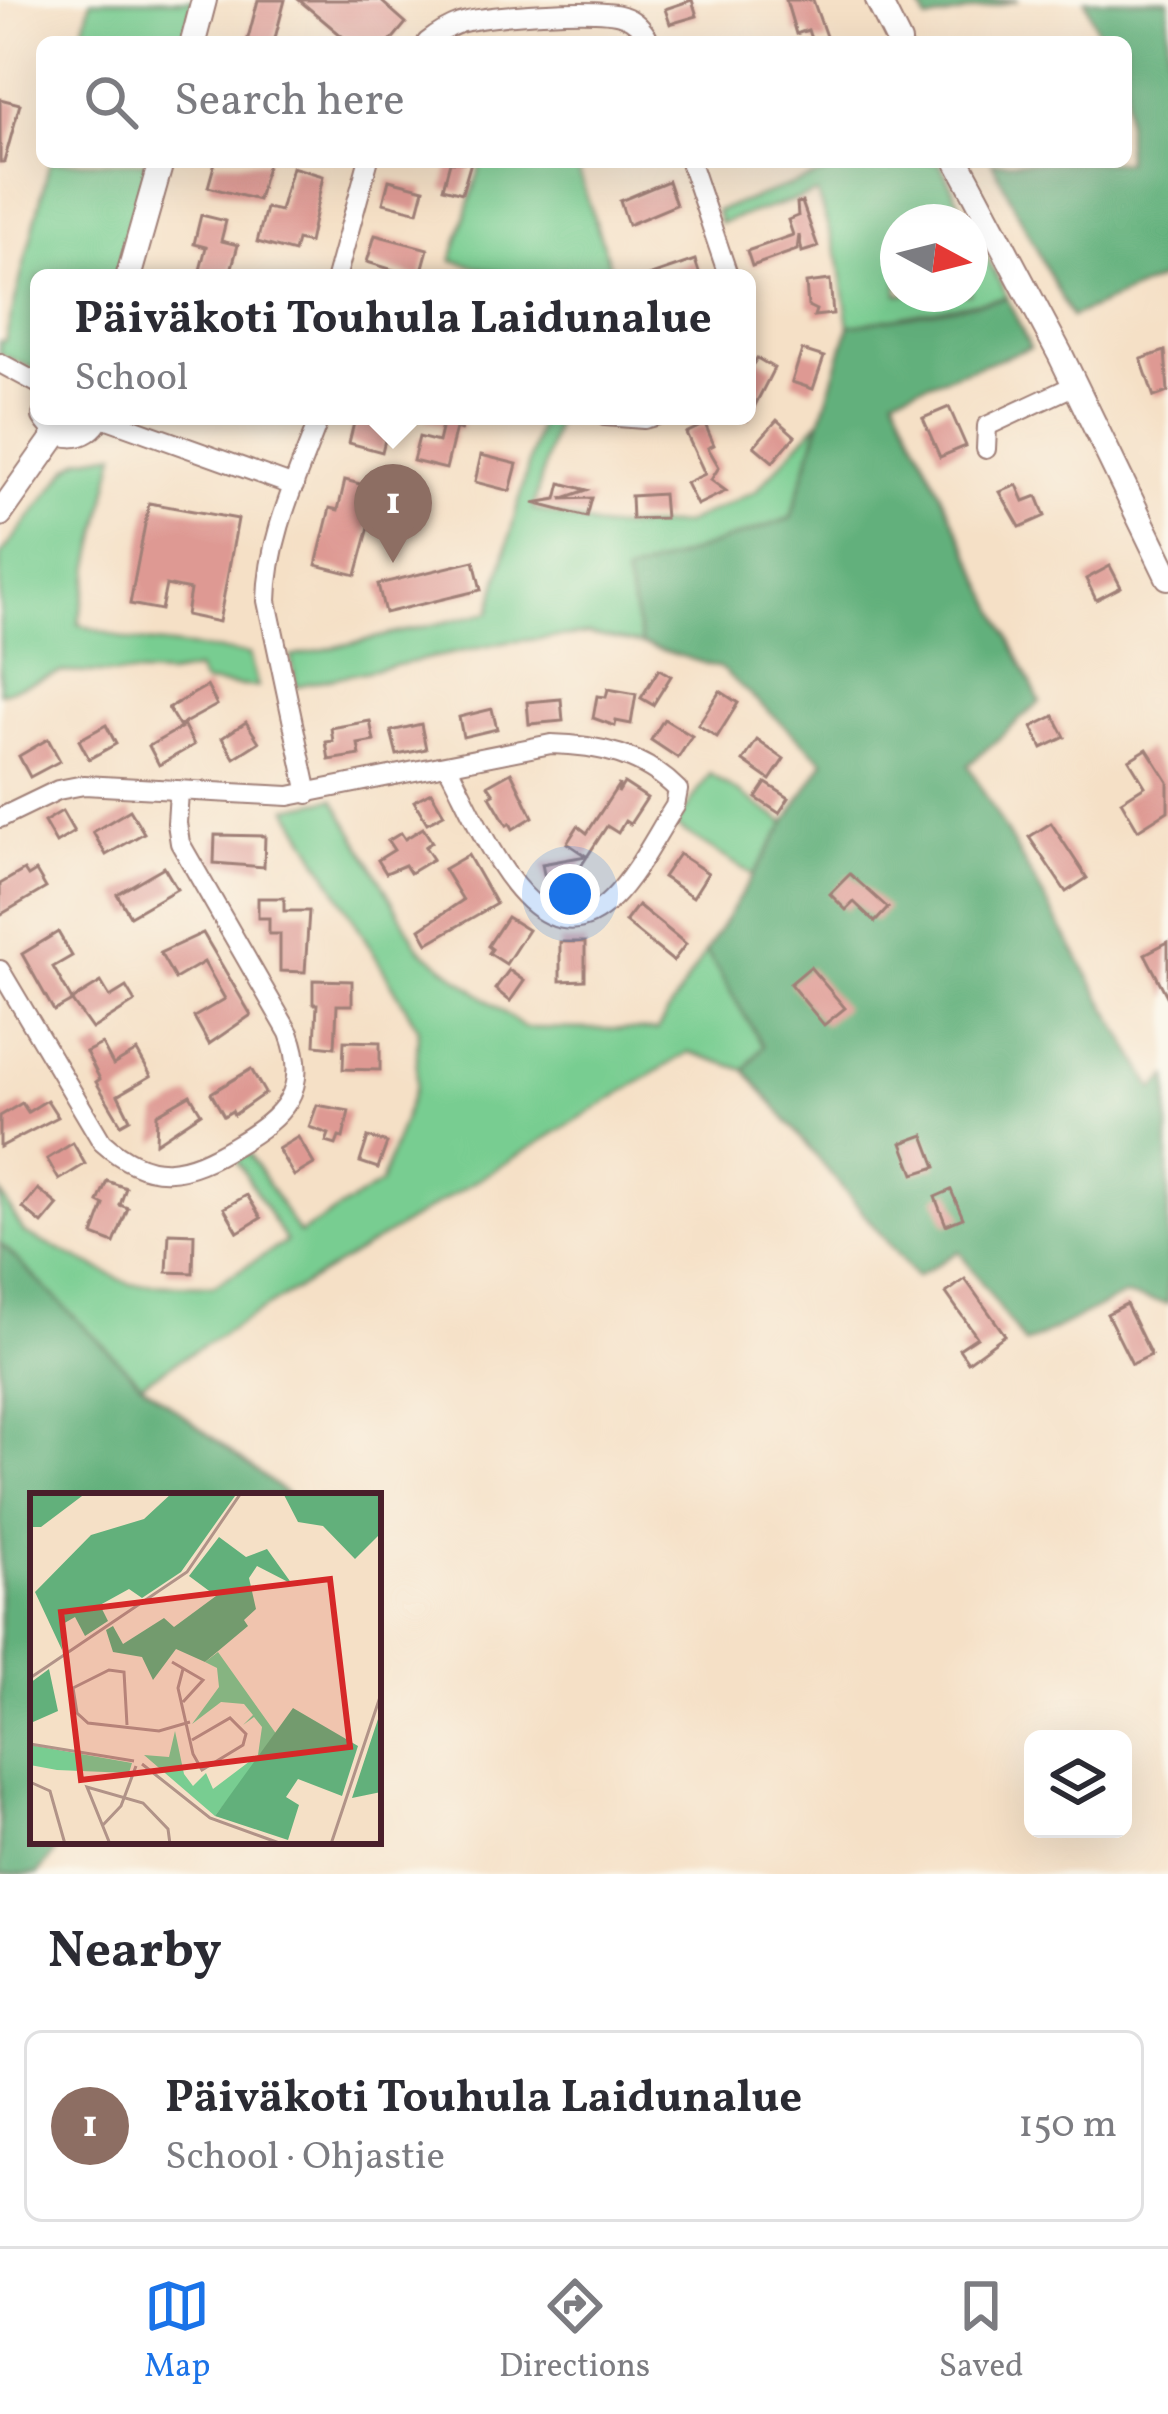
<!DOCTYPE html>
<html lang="en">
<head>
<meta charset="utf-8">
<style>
  :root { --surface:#fff; --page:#f7f7f7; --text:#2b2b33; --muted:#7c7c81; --line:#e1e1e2; --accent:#1a73e8 }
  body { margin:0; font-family:Vollkorn,serif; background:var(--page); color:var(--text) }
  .controls { position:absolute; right:36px; bottom:36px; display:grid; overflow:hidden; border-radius:18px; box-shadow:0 12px 48px #0002 }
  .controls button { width:108px; height:108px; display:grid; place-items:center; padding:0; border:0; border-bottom:3px solid var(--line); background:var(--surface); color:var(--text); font:60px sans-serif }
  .compass { position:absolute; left:880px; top:204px; width:108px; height:108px; border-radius:50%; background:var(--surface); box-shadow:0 12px 48px #0002; rotate:97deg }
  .you { position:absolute; left:570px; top:894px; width:42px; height:42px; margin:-30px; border:9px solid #fff; border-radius:50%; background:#1a73e8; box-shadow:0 0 0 18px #1a73e833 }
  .badge { display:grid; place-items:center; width:78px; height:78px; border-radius:50%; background:var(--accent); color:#fff; font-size:39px; font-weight:700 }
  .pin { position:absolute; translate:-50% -99px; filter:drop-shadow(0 3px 6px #0008) }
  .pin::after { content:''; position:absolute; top:63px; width:42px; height:36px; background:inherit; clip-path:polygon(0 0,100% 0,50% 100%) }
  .popup { position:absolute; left:30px; top:269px; width:726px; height:156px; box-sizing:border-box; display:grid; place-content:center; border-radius:18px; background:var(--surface); filter:drop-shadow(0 3px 9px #0005); font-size:39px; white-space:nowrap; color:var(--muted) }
  .popup b { font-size:45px; color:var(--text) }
  .popup::after { content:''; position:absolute; left:50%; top:100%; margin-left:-24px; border:24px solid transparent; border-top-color:var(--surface) }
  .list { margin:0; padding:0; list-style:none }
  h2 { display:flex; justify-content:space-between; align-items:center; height:156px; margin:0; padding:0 48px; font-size:51px }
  h2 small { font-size:39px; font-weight:400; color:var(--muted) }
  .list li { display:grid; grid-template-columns:78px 1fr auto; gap:36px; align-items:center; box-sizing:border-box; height:192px; margin:0 24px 24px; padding:0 24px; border:3px solid var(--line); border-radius:18px }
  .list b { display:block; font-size:45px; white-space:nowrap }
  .list p { margin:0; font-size:39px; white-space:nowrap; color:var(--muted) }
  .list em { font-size:39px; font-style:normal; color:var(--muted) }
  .icon { flex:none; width:66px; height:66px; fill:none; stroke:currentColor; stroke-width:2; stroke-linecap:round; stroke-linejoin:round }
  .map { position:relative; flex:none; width:1168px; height:1874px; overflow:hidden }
  .search { position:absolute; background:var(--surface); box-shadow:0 12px 48px #0002; left:36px; right:36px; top:36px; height:132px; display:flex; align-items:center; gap:30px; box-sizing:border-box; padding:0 42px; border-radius:18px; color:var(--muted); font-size:45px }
  .sheet { height:372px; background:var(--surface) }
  nav { display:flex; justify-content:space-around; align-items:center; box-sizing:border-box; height:168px; border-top:3px solid var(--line); background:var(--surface); font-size:33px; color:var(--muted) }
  nav a { display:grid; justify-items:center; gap:6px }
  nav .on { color:var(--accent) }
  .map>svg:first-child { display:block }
  .green { fill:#78cd91; stroke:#61765e; stroke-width:3 }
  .forest { fill:#62b07b; stroke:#566853; stroke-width:3 }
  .building { fill:#de9993 }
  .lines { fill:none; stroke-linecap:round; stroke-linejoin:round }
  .minor-casing { stroke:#a08078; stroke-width:22 }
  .tertiary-casing { stroke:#a08078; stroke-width:28 }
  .minor { stroke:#fff; stroke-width:18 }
  .tertiary { stroke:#fff; stroke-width:24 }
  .inset-road { fill:none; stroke:#b19388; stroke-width:3 }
  .view { fill:#d62828; fill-opacity:0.15; stroke:#d62828; stroke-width:6 }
  .inset-edge { fill:none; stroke:#4a1f2b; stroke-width:6 }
</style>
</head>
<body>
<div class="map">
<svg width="1168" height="1874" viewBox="0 0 1168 1874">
  <rect width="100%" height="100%" fill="#fbf7ec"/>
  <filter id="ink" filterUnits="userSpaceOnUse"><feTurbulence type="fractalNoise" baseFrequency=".00833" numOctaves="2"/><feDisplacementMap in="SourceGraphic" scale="24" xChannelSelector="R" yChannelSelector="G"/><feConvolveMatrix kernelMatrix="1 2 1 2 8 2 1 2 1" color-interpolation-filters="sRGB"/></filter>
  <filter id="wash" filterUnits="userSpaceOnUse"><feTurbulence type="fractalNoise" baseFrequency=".004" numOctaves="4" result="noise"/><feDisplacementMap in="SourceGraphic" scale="48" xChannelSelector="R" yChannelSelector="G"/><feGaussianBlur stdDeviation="2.7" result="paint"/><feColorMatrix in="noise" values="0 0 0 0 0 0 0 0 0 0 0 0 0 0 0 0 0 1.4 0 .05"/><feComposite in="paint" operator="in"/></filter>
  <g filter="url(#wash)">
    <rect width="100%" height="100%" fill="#f5e0c6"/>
    <g class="green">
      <path d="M 91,0 L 195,0 L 184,42 L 80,42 Z"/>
      <path d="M 50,162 L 151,162 L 119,278 L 39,278 L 39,371 L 0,354 L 0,341 L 5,341 Z"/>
      <path d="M 482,162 L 575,162 L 614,278 L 518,278 L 452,260 Z"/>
      <path d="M 858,162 L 939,162 L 969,222 L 898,222 L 898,294 L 970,294 L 970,224 L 1007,297 L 849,326 L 839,260 L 817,193 L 720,223 L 716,211 Z"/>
      <path d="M 541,416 L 557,416 L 533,509 L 604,528 L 684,524 L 756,491 L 820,420 L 791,518 L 626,575 L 642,644 L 588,634 L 508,642 L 296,686 L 291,657 L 490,612 Z"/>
      <path d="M 116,453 L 78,624 L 129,640 L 249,654 L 258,687 L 203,683 L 196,670 L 169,675 L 62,672 L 0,693 L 0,556 L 68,469 L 81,459 Z"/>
      <path d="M 710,774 L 787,824 L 753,875 L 675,826 Z"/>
      <path d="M 334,799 L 419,948 L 524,1028 L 657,1030 L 706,951 L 763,1046 L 745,1070 L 689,1052 L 141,1383 L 0,1243 L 0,1192 L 24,1233 L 130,1284 L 213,1286 L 286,1242 L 236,1159 L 248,1152 L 299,1234 L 380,1184 L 416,1085 L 418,1028 L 288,808 Z"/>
    </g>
    <g class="forest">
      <path d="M 917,0 L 1019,0 L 927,21 Z"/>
      <path d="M 1085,0 L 1168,0 L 1168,276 L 1071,317 L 992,162 L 1126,162 L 1126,42 L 1102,42 Z"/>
      <path d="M 1007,298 L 1030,348 L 894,395 L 1040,702 L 968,765 L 1154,1090 L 1168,1076 L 1168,1304 L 1124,1295 L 1025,1344 L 959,1251 L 916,1277 L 745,1070 L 763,1046 L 706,951 L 824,761 L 720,668 L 642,644 L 625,575 L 791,518 L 849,326 Z"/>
      <path d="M 0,1243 L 141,1383 L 289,1496 L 33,1496 L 33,1841 L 63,1841 L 38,1874 L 0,1874 Z"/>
    </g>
    <g id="blocks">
      <g class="building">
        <path d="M 258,0 L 285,0 L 274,42 L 247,42 Z"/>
        <path d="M 299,0 L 380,0 L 406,23 L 390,42 L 349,42 Z"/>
        <path d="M 692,0 L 697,16 L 670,24 L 665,9 Z"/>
        <path d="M 786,0 L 813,0 L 828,42 L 812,42 L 808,30 L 796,34 Z"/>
        <path d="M 0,99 L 20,104 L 4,162 L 0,162 Z"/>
        <path d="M 215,162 L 268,162 L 258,200 L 208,187 Z"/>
        <path d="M 450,162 L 471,162 L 462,193 L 443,188 Z"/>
        <path d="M 292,167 L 323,176 L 309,243 L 297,240 L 294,252 L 257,242 L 266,208 L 280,211 Z"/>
        <path d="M 389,180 L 424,189 L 418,212 L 383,203 Z"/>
        <path d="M 668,181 L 676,205 L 628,225 L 620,201 Z"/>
        <path d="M 802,202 L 818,247 L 802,252 L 799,235 L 797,250 L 752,266 L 747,251 L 793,235 L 788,220 L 798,216 L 797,203 Z"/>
        <path d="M 201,215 L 226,221 L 221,241 L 238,245 L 229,278 L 198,278 L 206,247 L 194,244 Z"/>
        <path d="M 375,235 L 428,249 L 420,278 L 367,262 Z"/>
        <path d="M 695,260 L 701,278 L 648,278 L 648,276 Z"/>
        <path d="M 830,280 L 833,314 L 814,316 L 816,310 L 808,306 L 806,283 Z"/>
        <path d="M 802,350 L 824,357 L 813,389 L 792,382 Z"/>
        <path d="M 1165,351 L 1168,392 L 1154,397 L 1141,359 Z"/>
        <path d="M 757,358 L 774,368 L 747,421 L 747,374 Z"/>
        <path d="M 949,407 L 966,446 L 940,457 L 923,418 Z"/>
        <path d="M 426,416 L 464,416 L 461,430 L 456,428 L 446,469 L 413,461 L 419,437 L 438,442 L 442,425 L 425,420 Z"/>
        <path d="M 355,419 L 388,427 L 382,452 L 349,443 Z"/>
        <path d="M 777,420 L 795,436 L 773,462 L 754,446 Z"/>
        <path d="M 705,424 L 714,445 L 708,448 L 719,467 L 711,480 L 726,491 L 697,505 L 686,483 L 705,474 L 686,433 Z"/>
        <path d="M 481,455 L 517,464 L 510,491 L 475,482 Z"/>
        <path d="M 345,480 L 375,488 L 373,497 L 386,500 L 382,514 L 373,512 L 356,575 L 316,565 L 330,508 L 338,510 Z"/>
        <path d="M 561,483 L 587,490 L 561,499 L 592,498 L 587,517 L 533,503 L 557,499 Z"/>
        <path d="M 1017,485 L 1024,501 L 1037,496 L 1045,516 L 1020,527 L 1000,492 Z"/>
        <path d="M 663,494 L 665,518 L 632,519 L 631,496 Z"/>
        <path d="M 149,503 L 238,519 L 219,622 L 186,615 L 190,590 L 166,585 L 161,610 L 130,604 Z"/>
        <path d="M 474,561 L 481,590 L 385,613 L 378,584 Z"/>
        <path d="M 1110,566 L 1121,587 L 1096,600 L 1086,579 Z"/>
        <path d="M 659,669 L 671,676 L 653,705 L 641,698 Z"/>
        <path d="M 207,686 L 217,705 L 179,726 L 168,708 Z"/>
        <path d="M 608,689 L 636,694 L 631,724 L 616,721 L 615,726 L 593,718 L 597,696 L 606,697 Z"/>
        <path d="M 720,691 L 738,703 L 717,737 L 698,725 Z"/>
        <path d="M 561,699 L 563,721 L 529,724 L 527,702 Z"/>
        <path d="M 492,709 L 497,729 L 463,737 L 459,717 Z"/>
        <path d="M 1054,716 L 1065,737 L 1042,748 L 1032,727 Z"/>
        <path d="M 664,719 L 692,736 L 678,758 L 651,740 Z"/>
        <path d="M 370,721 L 374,741 L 358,744 L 360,755 L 329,760 L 326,742 L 333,741 L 331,728 Z"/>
        <path d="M 246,722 L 259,742 L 234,758 L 222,738 Z"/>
        <path d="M 421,724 L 426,749 L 397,755 L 391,731 Z"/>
        <path d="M 106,725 L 116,744 L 89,759 L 79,740 Z"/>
        <path d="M 184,726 L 194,745 L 159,765 L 149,746 Z"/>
        <path d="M 48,739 L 60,761 L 30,777 L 19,756 Z"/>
        <path d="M 757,740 L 784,759 L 770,780 L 743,761 Z"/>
        <path d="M 1147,749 L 1168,782 L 1168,811 L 1138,830 L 1121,801 L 1145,786 L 1129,760 Z"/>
        <path d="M 511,772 L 533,817 L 513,829 L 510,823 L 507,825 L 490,796 L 494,794 L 488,785 Z"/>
        <path d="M 624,783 L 647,798 L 630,824 L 625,821 L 618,833 L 607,826 L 581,866 L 584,881 L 547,889 L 542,864 L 586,856 L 567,843 L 578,826 L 587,833 L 619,784 L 618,793 Z"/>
        <path d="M 766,783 L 789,798 L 779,813 L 756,798 Z"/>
        <path d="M 431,792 L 444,814 L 427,823 L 414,801 Z"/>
        <path d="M 130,810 L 144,833 L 106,855 L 93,832 Z"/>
        <path d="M 62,811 L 74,832 L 56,843 L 44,822 Z"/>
        <path d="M 1051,823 L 1087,878 L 1066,892 L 1029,837 Z"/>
        <path d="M 423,828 L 432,842 L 425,847 L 433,859 L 410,873 L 405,865 L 386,873 L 378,860 L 394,850 L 388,841 L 401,833 L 405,839 Z"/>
        <path d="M 215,835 L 265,836 L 264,867 L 214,863 Z"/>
        <path d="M 679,854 L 708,873 L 693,897 L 663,877 Z"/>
        <path d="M 468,855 L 496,904 L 428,943 L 420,929 L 463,900 L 444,869 Z"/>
        <path d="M 164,867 L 177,889 L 130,916 L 117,894 Z"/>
        <path d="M 24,870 L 28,876 L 36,871 L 46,888 L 0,915 L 0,884 Z"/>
        <path d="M 850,874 L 888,908 L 875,922 L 854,902 L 846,910 L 830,894 Z"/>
        <path d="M 258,898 L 284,898 L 284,911 L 309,911 L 305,972 L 280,971 L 280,934 L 269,934 L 269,918 L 258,918 Z"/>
        <path d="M 638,905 L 686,944 L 673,961 L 625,922 Z"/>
        <path d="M 507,917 L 528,930 L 506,964 L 489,953 L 492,949 L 488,946 Z"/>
        <path d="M 58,932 L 72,956 L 53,967 L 72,1000 L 101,982 L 110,997 L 126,987 L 135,1002 L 92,1029 L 72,1001 L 54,1011 L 22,954 Z"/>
        <path d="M 203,933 L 251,1015 L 209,1044 L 194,1017 L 225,999 L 204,962 L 175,979 L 160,953 Z"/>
        <path d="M 560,942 L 585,942 L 585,980 L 560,981 Z"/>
        <path d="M 1168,942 L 1168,998 L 1145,954 Z"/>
        <path d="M 810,967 L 845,1008 L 824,1025 L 790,984 Z"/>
        <path d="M 509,970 L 524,981 L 510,1001 L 495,989 Z"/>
        <path d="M 313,980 L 352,981 L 352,1005 L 337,1005 L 335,1047 L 315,1045 L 317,1004 L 313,1004 Z"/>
        <path d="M 344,1041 L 380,1042 L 380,1070 L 343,1069 Z"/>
        <path d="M 102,1044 L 113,1065 L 137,1051 L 151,1076 L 118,1095 L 130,1119 L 121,1124 L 96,1082 L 100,1079 L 86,1052 Z"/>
        <path d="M 251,1069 L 265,1093 L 234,1115 L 232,1111 L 224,1116 L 211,1093 Z"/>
        <path d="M 190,1095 L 201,1113 L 156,1143 L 157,1114 Z"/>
        <path d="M 47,1100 L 58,1117 L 0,1147 L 0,1116 L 22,1103 L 28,1112 Z"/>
        <path d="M 317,1105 L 349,1111 L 343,1138 L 339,1137 L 336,1145 L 326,1142 L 329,1134 L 309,1127 Z"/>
        <path d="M 924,1135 L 936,1167 L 914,1174 L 902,1143 Z"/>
        <path d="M 298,1137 L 314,1164 L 294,1176 L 278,1149 Z"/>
        <path d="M 368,1137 L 387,1143 L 378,1168 L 360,1162 Z"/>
        <path d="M 73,1143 L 85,1164 L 59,1180 L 47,1159 Z"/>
        <path d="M 107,1181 L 126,1188 L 120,1205 L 128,1208 L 114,1243 L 93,1235 L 104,1205 L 98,1202 Z"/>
        <path d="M 38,1189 L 58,1205 L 42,1224 L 23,1208 Z"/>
        <path d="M 951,1190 L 963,1218 L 946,1225 L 935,1197 Z"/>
        <path d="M 247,1195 L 261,1218 L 238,1232 L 224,1208 Z"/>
        <path d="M 169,1233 L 194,1234 L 193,1273 L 167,1272 Z"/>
        <path d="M 965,1279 L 1005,1335 L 968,1362 L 959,1349 L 977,1337 L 946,1293 Z"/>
        <path d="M 1126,1304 L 1151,1355 L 1132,1364 L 1107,1314 Z"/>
      </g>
    </g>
  </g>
  <g filter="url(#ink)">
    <use href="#blocks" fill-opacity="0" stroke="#a08078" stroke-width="3"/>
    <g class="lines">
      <g class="minor-casing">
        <g id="minor">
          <path d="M 427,42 C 436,35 449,27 460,23 C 486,15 599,7 623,16 C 636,20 644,30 650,42"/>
          <path d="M 690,162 L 729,278"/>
          <path d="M 336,278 L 368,162"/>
          <path d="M 0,363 L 39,384"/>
          <path d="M 99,416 L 294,486"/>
          <path d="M 605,416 L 644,419 L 655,416"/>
          <path d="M 986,449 L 987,426 L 1075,385"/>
          <path d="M 308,794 L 267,601 C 268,536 298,476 320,416"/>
          <path d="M 0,818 L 58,790 L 84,785 L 289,796 L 551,744 C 598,745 644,755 678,790 L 675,806 C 656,835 638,873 612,899 C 535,976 476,817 448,767"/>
          <path d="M 0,970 L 102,1142 C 150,1185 185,1176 236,1145 C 283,1117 311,1091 289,1033 L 180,843 L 177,823 L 179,792"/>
        </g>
      </g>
      <g class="tertiary-casing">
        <g id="tertiary">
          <path d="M 878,0 L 899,42"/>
          <path d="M 193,42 L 204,0"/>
          <path d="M 958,162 L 1060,354 L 1168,577"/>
          <path d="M 128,278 L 161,162"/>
          <path d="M 45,416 C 59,440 85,441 99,416"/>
          <path d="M 0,514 L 58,432"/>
        </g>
      </g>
      <use href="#minor" class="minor"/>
      <use href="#tertiary" class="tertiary"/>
    </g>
  </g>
  <g transform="translate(30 1493)">
    <rect width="351" height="351" fill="#f5e0c6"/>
    <path d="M 188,159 L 247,242 L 185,323 L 114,262 L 139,264 L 145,238 L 154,281 L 163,293 L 176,280 L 183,296 L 228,262 L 232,234 L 224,224 L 213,232 L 223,222 L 214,211 L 191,209 L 162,231 L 189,194 L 187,175 L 175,169 ZM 0,252 L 102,270 L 99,280 L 27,277 L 0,272 Z" fill="#78cd91"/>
    <path d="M 0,0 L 56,0 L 11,34 L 0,34 ZM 142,0 L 205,3 L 151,79 L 112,105 L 99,96 L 70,112 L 78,128 L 55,143 L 45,124 L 31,132 L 32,157 L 5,99 L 61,42 L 114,26 ZM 253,0 L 351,0 L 351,40 L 325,66 L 293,33 L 268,29 ZM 189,44 L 216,64 L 237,56 L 262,91 L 227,73 L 219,85 L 226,116 L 214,127 L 218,133 L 175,169 L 146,156 L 123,187 L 112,164 L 83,159 L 76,137 L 83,133 L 93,151 L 134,125 L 144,134 L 186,103 L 159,83 ZM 19,176 L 28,218 L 3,229 L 0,190 ZM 263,215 L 328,253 L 312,303 L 268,286 L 256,304 L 269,312 L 258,347 L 185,323 ZM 349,223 L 351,299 L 322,305 Z" fill="#62b07b"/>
    <path class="inset-road" d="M 142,169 L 173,187 L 153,209M 153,176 L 148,195 L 163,261 L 172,277 L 213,252 L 216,241 L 200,225 L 162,247M 0,185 L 157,79 L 211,0M 97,232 L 94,179 L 79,177 L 43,195 L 47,220 L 58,230 L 129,238 L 160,229M 0,251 L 104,268M 112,271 L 180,325 L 252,351M 0,289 L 20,298 L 35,351M 72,333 L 91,313 L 106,273M 80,351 L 57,294 L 113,310 L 138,336 L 140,351M 301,351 L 351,201"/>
    <path class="view" d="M 300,86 L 320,254 L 51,287 L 31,119 Z"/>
    <rect width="351" height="351" class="inset-edge"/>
  </g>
</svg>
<div class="controls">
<button><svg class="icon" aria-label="layers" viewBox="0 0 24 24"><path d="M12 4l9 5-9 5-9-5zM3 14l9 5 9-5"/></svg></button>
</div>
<svg class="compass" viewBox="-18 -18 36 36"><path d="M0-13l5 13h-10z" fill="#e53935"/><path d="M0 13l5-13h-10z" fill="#7c7c81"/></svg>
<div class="you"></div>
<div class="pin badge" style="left:393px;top:563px;background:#8d6e63">1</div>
<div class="popup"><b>Päiväkoti Touhula Laidunalue</b>School</div>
<div class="search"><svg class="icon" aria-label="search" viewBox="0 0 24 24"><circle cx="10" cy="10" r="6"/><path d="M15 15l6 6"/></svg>Search here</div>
</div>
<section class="sheet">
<h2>Nearby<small></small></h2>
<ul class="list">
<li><span class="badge" style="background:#8d6e63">1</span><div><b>Päiväkoti Touhula Laidunalue</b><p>School · Ohjastie</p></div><em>150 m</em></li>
</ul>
</section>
<nav>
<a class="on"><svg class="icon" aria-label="map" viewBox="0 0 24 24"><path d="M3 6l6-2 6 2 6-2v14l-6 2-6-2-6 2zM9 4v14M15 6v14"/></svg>Map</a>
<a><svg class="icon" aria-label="directions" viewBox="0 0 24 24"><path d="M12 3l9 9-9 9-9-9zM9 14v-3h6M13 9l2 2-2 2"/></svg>Directions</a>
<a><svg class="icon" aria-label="saved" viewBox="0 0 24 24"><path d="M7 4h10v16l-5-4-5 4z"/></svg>Saved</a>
</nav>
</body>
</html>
